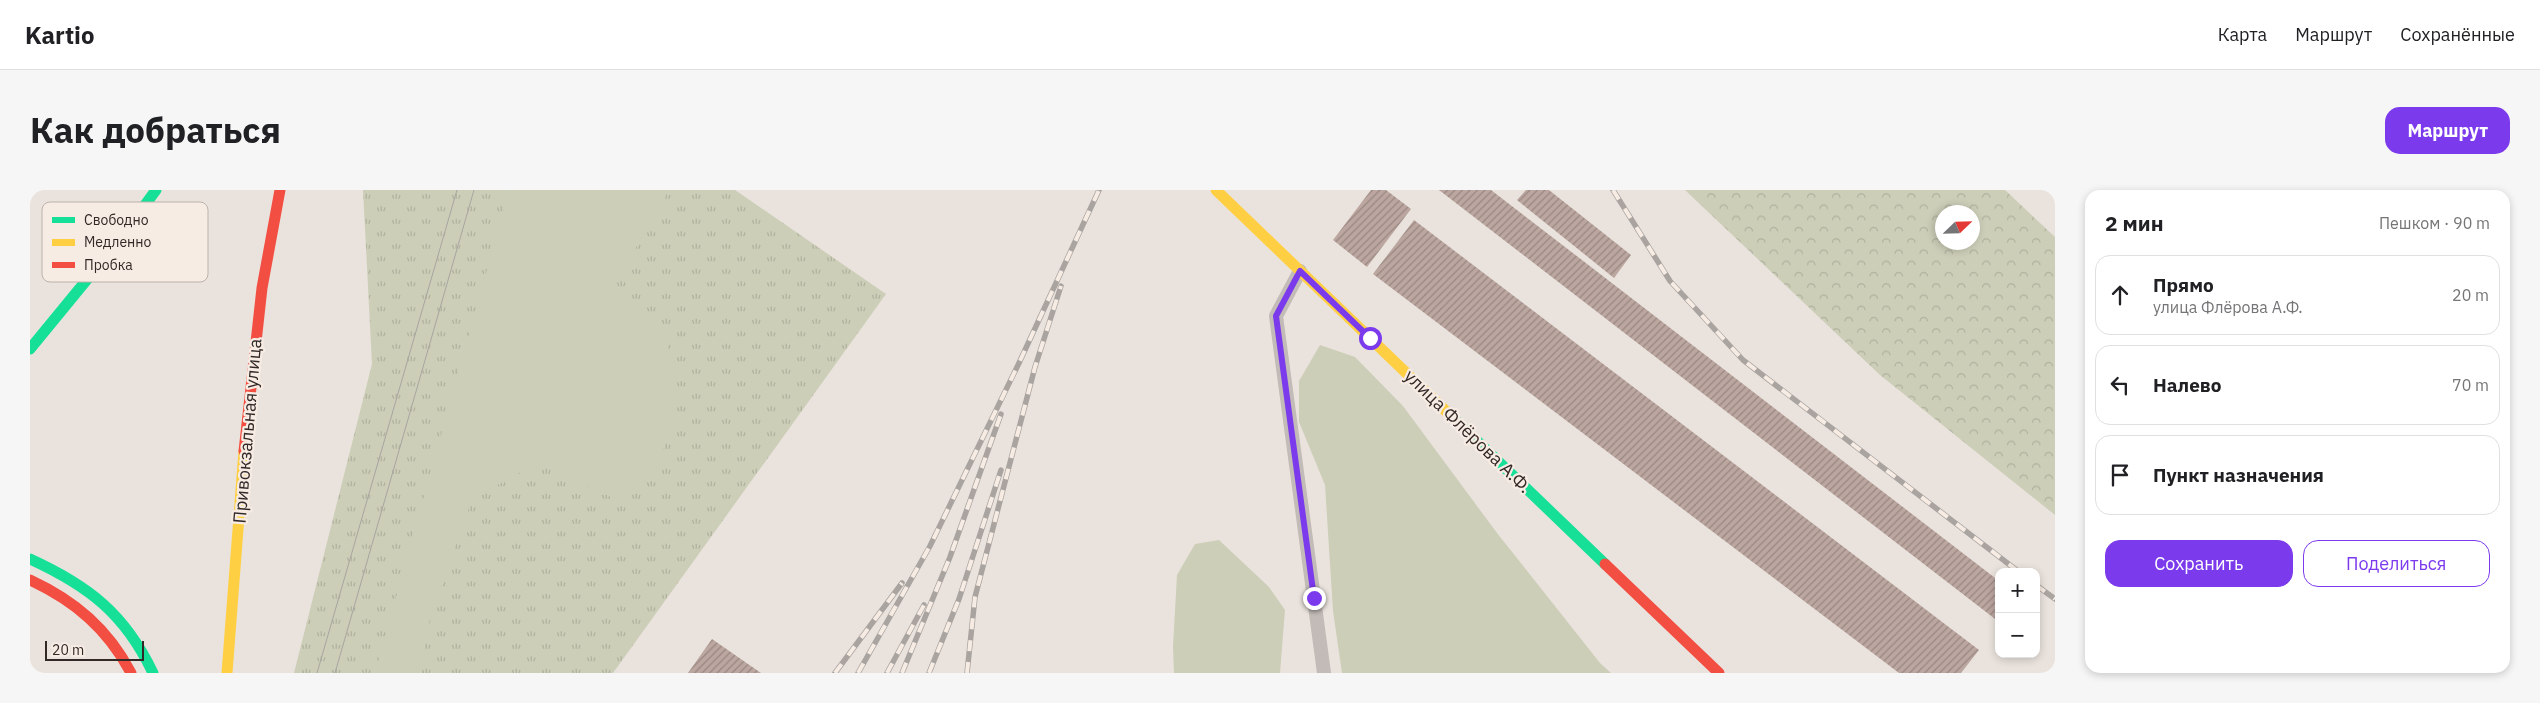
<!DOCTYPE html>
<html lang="ru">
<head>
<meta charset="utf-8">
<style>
  :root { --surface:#fff; --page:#f6f6f6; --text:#202124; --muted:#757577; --line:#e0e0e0; --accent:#7c3aed }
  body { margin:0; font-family:"IBM Plex Sans",sans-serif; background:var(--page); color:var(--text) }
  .controls { position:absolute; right:15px; bottom:15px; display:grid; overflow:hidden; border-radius:10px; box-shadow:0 2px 8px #0003 }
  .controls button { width:45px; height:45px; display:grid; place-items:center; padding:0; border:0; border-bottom:1px solid var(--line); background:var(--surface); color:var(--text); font:25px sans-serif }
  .compass { position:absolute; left:1905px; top:15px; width:45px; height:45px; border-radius:50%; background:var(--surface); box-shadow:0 2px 8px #0003; rotate:67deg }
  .scale { position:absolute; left:15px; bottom:12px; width:99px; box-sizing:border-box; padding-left:5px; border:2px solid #322826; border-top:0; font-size:14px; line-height:18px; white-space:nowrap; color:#322826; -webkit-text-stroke:4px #f7ece4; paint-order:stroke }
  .stop { position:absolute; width:15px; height:15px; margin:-11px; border:4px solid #7c3aed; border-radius:50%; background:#fff }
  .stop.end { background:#7c3aed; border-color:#fff; box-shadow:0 1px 5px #0008 }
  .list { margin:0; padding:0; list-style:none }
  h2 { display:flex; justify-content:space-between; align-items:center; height:65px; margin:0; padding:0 20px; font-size:21px }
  h2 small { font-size:16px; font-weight:400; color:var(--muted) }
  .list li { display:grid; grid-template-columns:32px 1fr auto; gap:15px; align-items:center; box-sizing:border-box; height:80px; margin:0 10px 10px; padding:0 10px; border:1px solid var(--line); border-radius:15px }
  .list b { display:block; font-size:19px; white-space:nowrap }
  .list p { margin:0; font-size:16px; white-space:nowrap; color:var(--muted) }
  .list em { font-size:16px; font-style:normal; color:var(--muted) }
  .actions { display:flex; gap:10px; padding:15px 20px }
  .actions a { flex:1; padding:11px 0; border:1px solid var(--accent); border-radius:15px; text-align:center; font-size:18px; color:var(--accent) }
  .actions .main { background:var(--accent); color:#fff }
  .icon { flex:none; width:28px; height:28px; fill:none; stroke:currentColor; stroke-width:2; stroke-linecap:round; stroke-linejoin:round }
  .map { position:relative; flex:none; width:2025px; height:483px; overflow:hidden; border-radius:15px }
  header { display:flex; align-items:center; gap:30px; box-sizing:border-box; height:70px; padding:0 25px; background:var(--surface); border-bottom:1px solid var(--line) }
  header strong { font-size:24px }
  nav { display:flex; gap:28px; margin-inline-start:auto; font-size:18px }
  .intro { display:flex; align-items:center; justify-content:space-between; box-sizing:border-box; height:120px; padding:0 30px }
  h1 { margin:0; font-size:35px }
  .button { padding:12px 22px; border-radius:15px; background:var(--accent); color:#fff; font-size:18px; font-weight:700 }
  main { display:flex; gap:30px; padding:0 30px }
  aside { flex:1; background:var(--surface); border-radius:15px; box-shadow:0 2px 8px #0003 }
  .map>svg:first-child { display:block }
  .grass { fill:url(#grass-tufts) }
  .forest { fill:url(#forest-crowns); fill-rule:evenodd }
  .green { fill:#ccceb8 }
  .building { fill:url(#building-hatch) }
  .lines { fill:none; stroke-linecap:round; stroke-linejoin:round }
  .lane { stroke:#c2bbb7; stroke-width:14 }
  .fast { stroke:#16e098; stroke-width:11 }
  .slow { stroke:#ffcf43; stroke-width:11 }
  .jam { stroke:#f24e42; stroke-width:11 }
  .tram { stroke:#aaa4a1; stroke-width:1 }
  .rail-casing { stroke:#aaa4a1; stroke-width:5.5 }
  .rail { stroke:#f7ece4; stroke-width:4; stroke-dasharray:11; stroke-linecap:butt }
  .route { stroke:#7c3aed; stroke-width:6 }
  .labels { text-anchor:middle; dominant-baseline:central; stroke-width:4.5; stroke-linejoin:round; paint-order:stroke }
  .street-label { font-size:18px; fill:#322826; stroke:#f7ece4 }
  .key { fill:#f7ece4; stroke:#bcb1ab; stroke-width:1 }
  .key-label { font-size:14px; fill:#322826 }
</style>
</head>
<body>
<header>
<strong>Kartio</strong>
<nav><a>Карта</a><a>Маршрут</a><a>Сохранённые</a></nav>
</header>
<div class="intro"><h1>Как добраться</h1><a class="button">Маршрут</a></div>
<main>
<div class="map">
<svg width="2025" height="483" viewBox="0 0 2025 483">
  <defs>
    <pattern id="grass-tufts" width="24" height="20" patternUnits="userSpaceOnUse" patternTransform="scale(1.25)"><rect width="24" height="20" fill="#ccceb8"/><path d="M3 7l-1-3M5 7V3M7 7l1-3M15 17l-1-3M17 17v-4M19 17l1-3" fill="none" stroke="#b0b19e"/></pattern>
    <pattern id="forest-crowns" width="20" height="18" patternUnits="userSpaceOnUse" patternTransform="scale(1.25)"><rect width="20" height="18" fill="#ccceb8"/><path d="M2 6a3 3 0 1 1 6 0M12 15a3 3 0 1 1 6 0" fill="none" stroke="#b0b19e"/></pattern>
    <pattern id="building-hatch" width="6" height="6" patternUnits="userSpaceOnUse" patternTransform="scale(1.25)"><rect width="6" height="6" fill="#bca6a0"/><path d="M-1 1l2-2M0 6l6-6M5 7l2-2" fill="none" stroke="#998782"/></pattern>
  </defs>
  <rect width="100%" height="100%" fill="#eae3dd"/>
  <path class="grass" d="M 333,0 L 705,0 L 856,104 L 583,483 L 264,483 L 342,174 Z"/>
  <path class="forest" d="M 1655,0 L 1975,0 L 2025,47 L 2025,325 L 1850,185 ZM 1912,22 L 1942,22 L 1942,52 L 1912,52 Z"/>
  <g class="green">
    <path d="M 479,0 L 639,0 L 586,92 L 599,117 L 637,153 L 646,192 L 642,239 L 621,288 L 583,308 L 509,272 L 442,309 L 400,429 L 390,483 L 345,483 Z"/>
    <path d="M 1290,155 L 1325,167 L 1373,216 L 1467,343 L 1570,473 L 1581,483 L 1312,483 L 1303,421 L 1295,295 L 1269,232 L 1269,191 Z"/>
    <path d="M 1189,350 L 1239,397 L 1255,420 L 1250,483 L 1144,483 L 1143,456 L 1147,385 L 1165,354 Z"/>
  </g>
  <g class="building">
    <path d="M 1341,0 L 1356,0 L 1381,19 L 1337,77 L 1303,50 Z"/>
    <path d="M 1409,0 L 1461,0 L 1969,391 L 1969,432 Z"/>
    <path d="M 1496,0 L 1519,0 L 1601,65 L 1584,88 L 1487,10 Z"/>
    <path d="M 1384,30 L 1949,460 L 1931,483 L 1869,483 L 1343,84 Z"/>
    <path d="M 682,449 L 731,483 L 658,483 Z"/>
  </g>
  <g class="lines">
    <path class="lane" d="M 1270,81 L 1246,126 L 1294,483"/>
    <g class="fast">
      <path d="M 0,159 L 87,53 L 126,0"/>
      <path d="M 1419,224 L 1575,374"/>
      <path d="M 0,369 C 59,396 95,424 123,483"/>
    </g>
    <g class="slow">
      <path d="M 1186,0 L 1419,224"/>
      <path d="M 197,483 L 214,261"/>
    </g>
    <g class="jam">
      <path d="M 214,261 L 232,98 L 250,0"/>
      <path d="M 1575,374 L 1689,483"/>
      <path d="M 0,390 C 45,411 78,439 101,483"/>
    </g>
    <g class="tram">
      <path d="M 287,483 L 427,0"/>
      <path d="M 305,483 L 444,0"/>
    </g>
    <g class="rail-casing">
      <g id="rail">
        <path d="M 1583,0 L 1640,91 L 1713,170 L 1989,382"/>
        <path d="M 2006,395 L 2025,409"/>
        <path d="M 805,483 L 872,393"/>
        <path d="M 828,483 L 900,356 L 989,173 L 1069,0"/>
        <path d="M 857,483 L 894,415"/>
        <path d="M 872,483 L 920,367 L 971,224"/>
        <path d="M 899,483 L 929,409 L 971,280"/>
        <path d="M 937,483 L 945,407 L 1005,177 L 1031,96"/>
      </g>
    </g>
    <use href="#rail" class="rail"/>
  </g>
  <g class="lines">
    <path class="route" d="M 1284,408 L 1246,126 L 1270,81 L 1340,148"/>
  </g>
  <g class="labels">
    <g class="street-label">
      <text transform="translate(217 241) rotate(-85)">Привокзальная улица</text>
      <text transform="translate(1438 241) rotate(44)">улица Флёрова А.Ф.</text>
    </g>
  </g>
  <rect x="12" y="12" width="166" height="80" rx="8" class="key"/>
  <rect x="22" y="27" width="23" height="6" fill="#16e098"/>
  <rect x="22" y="49" width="23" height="7" fill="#ffcf43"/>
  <rect x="22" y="72" width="23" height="6" fill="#f24e42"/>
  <g class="key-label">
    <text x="54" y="35">Свободно</text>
    <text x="54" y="57">Медленно</text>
    <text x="54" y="80">Пробка</text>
  </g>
</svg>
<div class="controls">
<button>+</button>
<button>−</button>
</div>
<svg class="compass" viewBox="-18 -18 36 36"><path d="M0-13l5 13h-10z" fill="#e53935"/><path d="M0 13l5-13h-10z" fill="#757577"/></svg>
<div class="scale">20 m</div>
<div class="stop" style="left:1340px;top:148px"></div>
<div class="stop end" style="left:1284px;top:408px"></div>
</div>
<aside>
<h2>2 мин<small>Пешком · 90 m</small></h2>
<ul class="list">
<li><svg class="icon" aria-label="ahead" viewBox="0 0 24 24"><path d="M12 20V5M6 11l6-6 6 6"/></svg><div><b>Прямо</b><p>улица Флёрова А.Ф.</p></div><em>20 m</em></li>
<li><svg class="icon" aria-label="left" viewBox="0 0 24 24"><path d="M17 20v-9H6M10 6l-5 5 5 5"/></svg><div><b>Налево</b></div><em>70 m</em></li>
<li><svg class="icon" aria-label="arrive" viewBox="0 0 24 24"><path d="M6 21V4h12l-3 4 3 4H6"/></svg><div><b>Пункт назначения</b></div></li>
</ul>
<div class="actions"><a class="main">Сохранить</a><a>Поделиться</a></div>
</aside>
</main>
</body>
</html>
